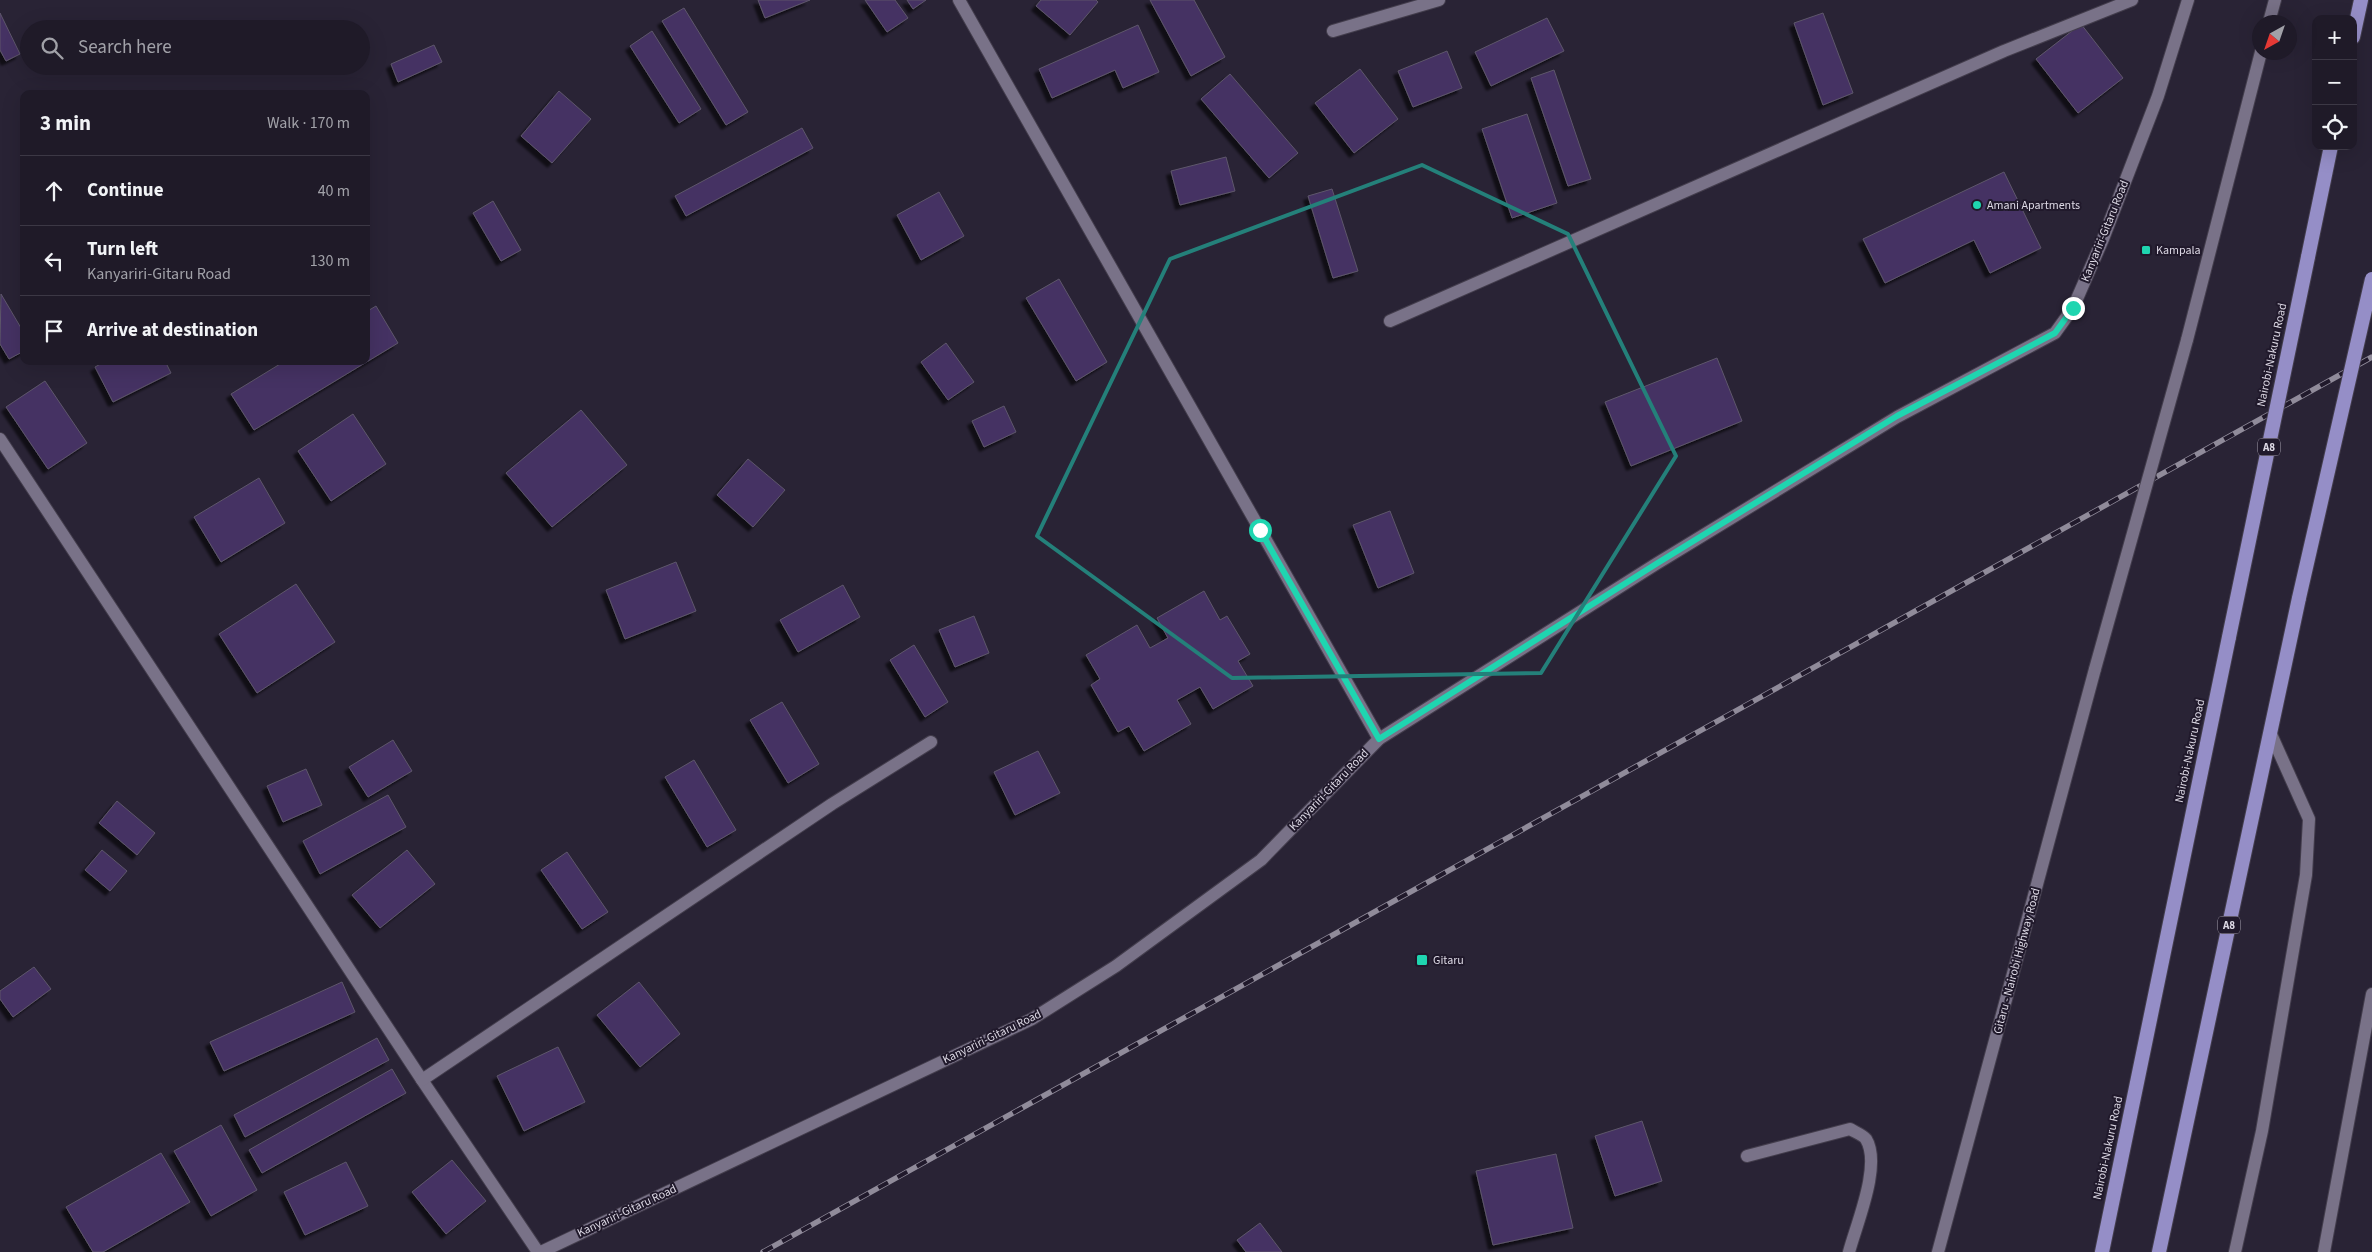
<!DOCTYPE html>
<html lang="en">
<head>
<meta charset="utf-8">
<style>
  :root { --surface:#1f1a28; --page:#272330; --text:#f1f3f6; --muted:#a1a1a8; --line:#3c3845 }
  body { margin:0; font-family:"Source Sans 3",sans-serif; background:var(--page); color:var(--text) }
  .controls { position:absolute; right:15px; top:15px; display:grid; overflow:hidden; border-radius:10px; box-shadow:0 5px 20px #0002 }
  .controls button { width:45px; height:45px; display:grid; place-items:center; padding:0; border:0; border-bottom:1px solid var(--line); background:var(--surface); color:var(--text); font:25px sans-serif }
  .compass { position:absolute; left:2252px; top:15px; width:45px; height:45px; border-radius:50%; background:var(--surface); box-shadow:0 5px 20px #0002; rotate:220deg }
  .stop { position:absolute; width:15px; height:15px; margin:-11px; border:4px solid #1fd5b0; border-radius:50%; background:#fff }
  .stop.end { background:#1fd5b0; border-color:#fff; box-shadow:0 1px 5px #0008 }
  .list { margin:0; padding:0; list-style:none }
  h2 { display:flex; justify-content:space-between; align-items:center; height:65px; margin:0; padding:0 20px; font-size:21px }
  h2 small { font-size:16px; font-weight:400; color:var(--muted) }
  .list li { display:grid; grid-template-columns:32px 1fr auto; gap:15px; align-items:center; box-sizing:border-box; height:70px; padding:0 20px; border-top:1px solid var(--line) }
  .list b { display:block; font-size:19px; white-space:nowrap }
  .list p { margin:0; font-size:16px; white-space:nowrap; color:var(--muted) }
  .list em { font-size:16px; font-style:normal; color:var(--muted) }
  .icon { flex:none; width:28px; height:28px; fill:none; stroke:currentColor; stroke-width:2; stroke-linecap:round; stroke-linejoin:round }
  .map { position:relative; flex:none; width:2372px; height:1252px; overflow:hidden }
  .search { position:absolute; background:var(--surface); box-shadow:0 5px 20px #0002; left:20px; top:20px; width:350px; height:55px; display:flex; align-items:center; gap:12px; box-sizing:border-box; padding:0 18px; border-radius:28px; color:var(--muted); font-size:19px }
  .panel { position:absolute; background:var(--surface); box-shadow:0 5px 20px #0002; left:20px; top:90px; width:350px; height:275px; border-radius:10px }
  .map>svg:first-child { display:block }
  .building { fill:#453063; stroke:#5e576b; filter:url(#shadow) }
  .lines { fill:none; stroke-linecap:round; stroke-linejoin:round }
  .minor-casing { stroke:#433d4c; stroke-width:14 }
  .trunk-casing { stroke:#433d4c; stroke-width:16 }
  .minor { stroke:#797288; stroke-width:12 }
  .trunk { stroke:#958ec7; stroke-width:14 }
  .rail-casing { stroke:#908b9a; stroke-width:5.5 }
  .rail { stroke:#20192b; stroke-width:4; stroke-dasharray:11; stroke-linecap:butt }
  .minor-bridge-casing { stroke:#433d4c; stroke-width:14; stroke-linecap:butt }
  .trunk-bridge-casing { stroke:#433d4c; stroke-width:16; stroke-linecap:butt }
  .minor-bridge { stroke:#797288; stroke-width:12 }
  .trunk-bridge { stroke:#958ec7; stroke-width:14 }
  .route { stroke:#1fd5b0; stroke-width:6 }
  .marked { fill:none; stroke:#24807a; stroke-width:4; stroke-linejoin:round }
  .poi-dot { fill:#1fd5b0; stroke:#20192b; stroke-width:2 }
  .labels { text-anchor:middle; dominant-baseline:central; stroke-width:4; stroke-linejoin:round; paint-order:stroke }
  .shield { fill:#20192b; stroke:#a49fad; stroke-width:1 }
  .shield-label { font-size:11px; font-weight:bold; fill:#ddd9e5 }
  .poi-label { font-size:12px; fill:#ddd9e5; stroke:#20192b; text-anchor:start }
  .street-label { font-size:12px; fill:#ddd9e5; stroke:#20192b }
</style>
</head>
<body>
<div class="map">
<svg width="2372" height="1252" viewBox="0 0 2372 1252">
  <defs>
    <filter id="shadow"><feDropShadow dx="-4.5" dy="4.5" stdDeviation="1" flood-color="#0009"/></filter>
  </defs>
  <rect width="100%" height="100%" fill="#292335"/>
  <g class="building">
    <path d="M 758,0 L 810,0 L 765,18 Z"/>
    <path d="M 865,0 L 895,0 L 908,18 L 887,32 Z"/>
    <path d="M 907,0 L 926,0 L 913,9 Z"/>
    <path d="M 1041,0 L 1096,0 L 1098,2 L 1070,35 L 1036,6 Z"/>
    <path d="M 1150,0 L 1194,0 L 1225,57 L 1191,76 Z"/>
    <path d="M 684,8 L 748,112 L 726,125 L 662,21 Z"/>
    <path d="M 0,13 L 20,54 L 6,61 L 0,50 Z"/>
    <path d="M 1823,13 L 1853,93 L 1823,105 L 1794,23 Z"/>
    <path d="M 1547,18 L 1564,51 L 1491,86 L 1475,52 Z"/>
    <path d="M 2081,24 L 2123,78 L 2078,113 L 2036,59 Z"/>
    <path d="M 1138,25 L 1159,72 L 1123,88 L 1115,70 L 1052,98 L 1039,69 Z"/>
    <path d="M 652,31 L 701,109 L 679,123 L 630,46 Z"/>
    <path d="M 434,45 L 442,62 L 398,82 L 391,64 Z"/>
    <path d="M 1447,51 L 1462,88 L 1413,107 L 1398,71 Z"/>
    <path d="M 1360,69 L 1398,119 L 1354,153 L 1315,103 Z"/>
    <path d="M 1554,70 L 1591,179 L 1568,186 L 1531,78 Z"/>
    <path d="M 1230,74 L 1298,153 L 1269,178 L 1201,99 Z"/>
    <path d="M 559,91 L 591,119 L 552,163 L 521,136 Z"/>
    <path d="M 1527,114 L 1557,203 L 1512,218 L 1482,129 Z"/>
    <path d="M 802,128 L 813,148 L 686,216 L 675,196 Z"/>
    <path d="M 1226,157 L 1235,191 L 1180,205 L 1171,171 Z"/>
    <path d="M 2004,172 L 2041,248 L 1990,273 L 1974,240 L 1885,283 L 1863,239 Z"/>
    <path d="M 1332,189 L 1358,271 L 1333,278 L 1308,196 Z"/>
    <path d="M 939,192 L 964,236 L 921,260 L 897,215 Z"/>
    <path d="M 493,201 L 521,250 L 501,261 L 473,213 Z"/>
    <path d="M 1059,279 L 1107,362 L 1076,381 L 1026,298 Z"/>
    <path d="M 1,294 L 24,333 L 24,351 L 9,359 L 0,344 Z"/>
    <path d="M 376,306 L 398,343 L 254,430 L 231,394 L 285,361 L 366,361 L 366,312 Z"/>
    <path d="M 946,343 L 974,382 L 948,400 L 921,362 Z"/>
    <path d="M 1717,358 L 1742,421 L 1631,466 L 1605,402 Z"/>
    <path d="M 106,361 L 165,361 L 171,373 L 113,402 L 95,367 Z"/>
    <path d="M 45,381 L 87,443 L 48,469 L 6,407 Z"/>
    <path d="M 1004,406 L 1016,432 L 984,447 L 972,421 Z"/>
    <path d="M 581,410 L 627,465 L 552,527 L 506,473 Z"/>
    <path d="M 353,414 L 386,464 L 331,501 L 298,451 Z"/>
    <path d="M 748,459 L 785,490 L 753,527 L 717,495 Z"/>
    <path d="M 259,478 L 285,523 L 221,562 L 194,517 Z"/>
    <path d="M 1390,511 L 1414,573 L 1378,588 L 1353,525 Z"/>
    <path d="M 676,562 L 696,611 L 625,639 L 606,590 Z"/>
    <path d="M 296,584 L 335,642 L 257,693 L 219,634 Z"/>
    <path d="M 843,585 L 860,617 L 798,652 L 780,620 Z"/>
    <path d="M 1204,591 L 1220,620 L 1227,616 L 1250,654 L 1238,661 L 1253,686 L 1213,709 L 1200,687 L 1177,700 L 1191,724 L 1144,751 L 1129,726 L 1118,732 L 1091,685 L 1100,679 L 1086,655 L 1137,625 L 1150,648 L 1168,638 L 1157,618 Z"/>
    <path d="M 974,616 L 989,653 L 955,667 L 939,630 Z"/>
    <path d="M 914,645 L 948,702 L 925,717 L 890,660 Z"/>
    <path d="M 782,702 L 819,764 L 788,783 L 750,720 Z"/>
    <path d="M 393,740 L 412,771 L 368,797 L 349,767 Z"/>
    <path d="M 1038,751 L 1060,793 L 1015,815 L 994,772 Z"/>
    <path d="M 694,760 L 736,830 L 707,847 L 665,777 Z"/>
    <path d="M 306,769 L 322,805 L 283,822 L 267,786 Z"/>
    <path d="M 388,795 L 406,827 L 320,874 L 303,841 Z"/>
    <path d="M 117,801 L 155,833 L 137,855 L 99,823 Z"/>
    <path d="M 102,850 L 127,871 L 110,891 L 85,870 Z"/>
    <path d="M 407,850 L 435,884 L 380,928 L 352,895 Z"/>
    <path d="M 567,852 L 608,912 L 582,929 L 541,870 Z"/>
    <path d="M 34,967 L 51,989 L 13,1017 L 0,999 L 0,991 Z"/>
    <path d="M 342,982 L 355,1012 L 224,1071 L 210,1042 Z"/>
    <path d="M 639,982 L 680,1034 L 640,1067 L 597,1015 Z"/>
    <path d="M 377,1038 L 389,1060 L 245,1137 L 234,1115 Z"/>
    <path d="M 558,1047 L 585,1102 L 524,1131 L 497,1076 Z"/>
    <path d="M 392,1069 L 406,1093 L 262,1173 L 249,1150 Z"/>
    <path d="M 1642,1121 L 1662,1181 L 1615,1196 L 1595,1136 Z"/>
    <path d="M 221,1125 L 257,1190 L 211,1216 L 174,1151 Z"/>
    <path d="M 161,1153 L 190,1202 L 103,1252 L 93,1252 L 66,1207 Z"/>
    <path d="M 1556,1154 L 1573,1228 L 1493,1245 L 1476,1171 Z"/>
    <path d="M 452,1160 L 486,1201 L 446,1234 L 412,1192 Z"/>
    <path d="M 346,1162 L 368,1206 L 305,1235 L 284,1192 Z"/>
    <path d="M 1260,1223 L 1282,1252 L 1246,1252 L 1237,1240 Z"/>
  </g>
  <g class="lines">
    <g class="minor-casing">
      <g id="minor">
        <path d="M 959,0 L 1379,739"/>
        <path d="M 2269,22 L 2275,0"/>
        <path d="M 1333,31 L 1439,0"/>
        <path d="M 1390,321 L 2004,51 L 2132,0"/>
        <path d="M 2187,340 L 2261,52"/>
        <path d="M 0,439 L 422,1080 L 538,1252"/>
        <path d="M 422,1080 L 832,804 L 931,742"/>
        <path d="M 1747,1156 L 1850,1129 C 1855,1132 1863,1135 1866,1139 C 1882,1165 1856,1225 1849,1252"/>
        <path d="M 541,1252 L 1032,1019 L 1116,966 L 1261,860 L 1379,739 L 1656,564 L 1897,417 L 2055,333 L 2073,308 L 2103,239 L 2158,96 L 2188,0"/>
        <path d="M 1938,1252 L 2095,669"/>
        <path d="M 2235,1252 L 2262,1131 L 2306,875 L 2309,819 L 2270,732"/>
        <path d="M 2324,1252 L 2372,994"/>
      </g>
    </g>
    <g class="trunk-casing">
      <g id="trunk">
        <path d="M 2353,37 L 2361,0"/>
        <path d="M 2308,257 L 2331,146"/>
        <path d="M 2102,1252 L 2229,637"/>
        <path d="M 2159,1252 L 2299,598"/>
      </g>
    </g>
    <use href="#minor" class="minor"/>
    <use href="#trunk" class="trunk"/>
    <g class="rail-casing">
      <path id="rail" d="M 763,1252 L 2372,357"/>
    </g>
    <use href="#rail" class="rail"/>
    <g class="minor-bridge-casing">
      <path id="minor-bridge" d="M 2095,669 L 2187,340"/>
    </g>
    <g class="trunk-bridge-casing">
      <g id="trunk-bridge">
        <path d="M 2299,598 L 2372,279"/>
        <path d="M 2229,637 L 2308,257"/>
      </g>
    </g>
    <use href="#minor-bridge" class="minor-bridge"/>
    <use href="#trunk-bridge" class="trunk-bridge"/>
  </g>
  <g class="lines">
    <path class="route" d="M 1260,530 L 1379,739 L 1656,564 L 1897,416 L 2055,333 L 2073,308"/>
  </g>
  <path class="marked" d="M 1422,165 L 1568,234 L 1676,456 L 1541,673 L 1232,678 L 1037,536 L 1170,259 Z"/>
  <g class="poi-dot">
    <circle cx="1977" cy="205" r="5"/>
    <rect x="2141" y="245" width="10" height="10" rx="2.5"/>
    <rect x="1416" y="954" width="12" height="12" rx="2.5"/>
  </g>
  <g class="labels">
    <g class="shield">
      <rect x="2258" y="438.5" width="22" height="17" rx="4"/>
      <rect x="2218" y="916.5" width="22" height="17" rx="4"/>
    </g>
    <g class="shield-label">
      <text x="2269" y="447">A8</text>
      <text x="2229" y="925">A8</text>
    </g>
    <g class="poi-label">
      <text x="1987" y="205">Amani Apartments</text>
      <text x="2156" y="250">Kampala</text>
      <text x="1433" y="960">Gitaru</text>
    </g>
    <g class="street-label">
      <text transform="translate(2105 231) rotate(-68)">Kanyariri-Gitaru Road</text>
      <text transform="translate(2272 355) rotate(-78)">Nairobi-Nakuru Road</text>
      <text transform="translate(2190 751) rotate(-78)">Nairobi-Nakuru Road</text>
      <text transform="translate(1329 790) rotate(-46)">Kanyariri-Gitaru Road</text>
      <text transform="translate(2017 961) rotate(-75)">Gitaru - Nairobi Highway Road</text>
      <text transform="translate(992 1037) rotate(-26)">Kanyariri-Gitaru Road</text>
      <text transform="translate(2108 1148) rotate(-78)">Nairobi-Nakuru Road</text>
      <text transform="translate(627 1211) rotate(-25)">Kanyariri-Gitaru Road</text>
    </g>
  </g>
</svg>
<div class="controls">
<button>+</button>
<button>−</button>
<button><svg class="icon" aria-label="locate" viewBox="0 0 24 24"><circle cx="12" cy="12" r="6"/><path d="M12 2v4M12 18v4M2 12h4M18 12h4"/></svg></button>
</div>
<svg class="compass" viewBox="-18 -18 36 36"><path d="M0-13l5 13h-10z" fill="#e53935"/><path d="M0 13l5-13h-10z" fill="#a1a1a8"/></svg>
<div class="stop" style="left:1260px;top:530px"></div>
<div class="stop end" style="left:2073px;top:308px"></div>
<div class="search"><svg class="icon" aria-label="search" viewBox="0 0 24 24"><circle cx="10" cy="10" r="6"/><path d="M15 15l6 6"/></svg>Search here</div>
<section class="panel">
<h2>3 min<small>Walk · 170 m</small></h2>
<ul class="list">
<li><svg class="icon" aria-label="ahead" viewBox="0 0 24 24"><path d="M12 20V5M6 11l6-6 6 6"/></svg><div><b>Continue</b></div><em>40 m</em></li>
<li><svg class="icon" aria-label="left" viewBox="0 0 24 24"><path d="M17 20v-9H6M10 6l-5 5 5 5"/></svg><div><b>Turn left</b><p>Kanyariri-Gitaru Road</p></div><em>130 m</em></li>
<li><svg class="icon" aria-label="arrive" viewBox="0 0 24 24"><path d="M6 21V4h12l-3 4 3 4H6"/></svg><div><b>Arrive at destination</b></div></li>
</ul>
</section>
</div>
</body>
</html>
